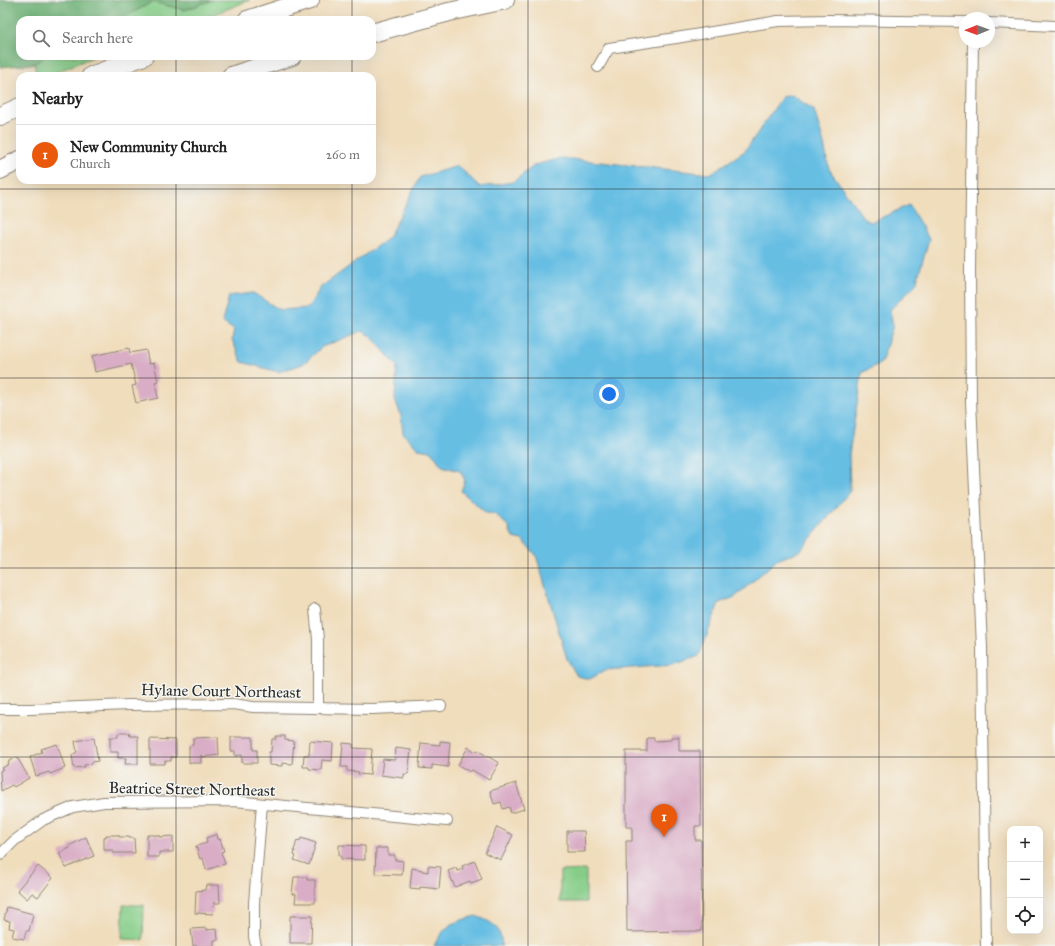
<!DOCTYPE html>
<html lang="en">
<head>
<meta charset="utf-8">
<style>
  :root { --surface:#fff; --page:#f2f2f2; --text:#222; --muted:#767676; --line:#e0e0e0; --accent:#ea580c }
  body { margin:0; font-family:"IM FELL Great Primer",serif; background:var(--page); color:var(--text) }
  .controls { position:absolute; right:12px; bottom:12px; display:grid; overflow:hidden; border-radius:8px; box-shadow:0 4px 16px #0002 }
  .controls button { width:36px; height:36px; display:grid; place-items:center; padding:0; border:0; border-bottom:1px solid var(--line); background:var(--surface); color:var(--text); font:20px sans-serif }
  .compass { position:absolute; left:959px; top:12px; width:36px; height:36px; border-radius:50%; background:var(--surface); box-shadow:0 4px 16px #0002; rotate:269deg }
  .you { position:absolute; left:609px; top:394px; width:14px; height:14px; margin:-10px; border:3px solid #fff; border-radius:50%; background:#1a73e8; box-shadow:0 0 0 6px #1a73e833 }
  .badge { display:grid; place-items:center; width:26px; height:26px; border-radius:50%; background:var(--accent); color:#fff; font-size:13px; font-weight:700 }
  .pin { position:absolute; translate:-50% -33px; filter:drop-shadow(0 1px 2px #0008) }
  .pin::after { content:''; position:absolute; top:21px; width:14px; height:12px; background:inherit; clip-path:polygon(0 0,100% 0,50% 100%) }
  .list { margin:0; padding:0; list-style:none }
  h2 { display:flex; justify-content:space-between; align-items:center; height:52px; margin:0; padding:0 16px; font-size:17px }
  h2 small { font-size:13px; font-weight:400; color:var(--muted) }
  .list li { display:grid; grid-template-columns:26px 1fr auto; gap:12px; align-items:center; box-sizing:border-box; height:60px; padding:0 16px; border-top:1px solid var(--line) }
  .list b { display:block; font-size:15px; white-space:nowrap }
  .list p { margin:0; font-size:13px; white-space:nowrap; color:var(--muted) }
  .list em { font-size:13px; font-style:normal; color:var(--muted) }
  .icon { flex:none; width:22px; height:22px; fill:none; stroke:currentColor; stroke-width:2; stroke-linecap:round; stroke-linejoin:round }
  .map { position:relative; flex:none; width:1055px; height:946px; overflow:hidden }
  .search { position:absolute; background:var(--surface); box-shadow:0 4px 16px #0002; left:16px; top:16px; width:360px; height:44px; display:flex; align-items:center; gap:10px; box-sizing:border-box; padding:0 14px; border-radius:12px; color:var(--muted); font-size:15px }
  .panel { position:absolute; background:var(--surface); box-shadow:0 4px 16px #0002; left:16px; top:72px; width:360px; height:112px; border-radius:12px }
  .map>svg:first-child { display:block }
  .green { fill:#86cd88; stroke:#587c5a }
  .forest { fill:#6cb074; stroke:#4c6e50 }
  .water { fill:#66bee3; stroke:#487487 }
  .building { fill:#d9adc6 }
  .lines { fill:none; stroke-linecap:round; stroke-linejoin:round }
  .street-casing { stroke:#8e8474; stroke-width:12 }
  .highway-casing { stroke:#8e8474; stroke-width:20 }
  .street { stroke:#fff; stroke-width:10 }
  .highway { stroke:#fff; stroke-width:18 }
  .grid { fill:none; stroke:#2b2b2b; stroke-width:1; stroke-opacity:0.55 }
  .labels { text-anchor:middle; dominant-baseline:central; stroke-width:3; stroke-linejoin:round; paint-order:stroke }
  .street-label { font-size:16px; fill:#2b2b2b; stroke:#f6f6f2 }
</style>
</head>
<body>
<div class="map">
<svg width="1055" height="946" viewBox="0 0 1055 946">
  <rect width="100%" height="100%" fill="#f6f6f2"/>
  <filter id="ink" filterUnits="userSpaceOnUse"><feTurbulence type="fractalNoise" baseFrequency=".025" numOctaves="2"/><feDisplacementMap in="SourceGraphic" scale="8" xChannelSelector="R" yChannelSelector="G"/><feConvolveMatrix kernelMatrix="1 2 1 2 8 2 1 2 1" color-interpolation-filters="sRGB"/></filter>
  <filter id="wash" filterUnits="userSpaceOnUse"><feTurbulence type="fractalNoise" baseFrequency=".012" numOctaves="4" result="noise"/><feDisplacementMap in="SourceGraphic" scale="16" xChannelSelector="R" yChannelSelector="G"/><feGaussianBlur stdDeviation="0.9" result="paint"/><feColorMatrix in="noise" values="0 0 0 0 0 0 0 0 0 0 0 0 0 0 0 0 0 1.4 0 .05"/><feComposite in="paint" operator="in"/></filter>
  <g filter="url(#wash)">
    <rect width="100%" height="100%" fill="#f0ddbc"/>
    <g class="green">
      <path d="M 213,0 L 250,0 L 200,20 L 120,20 L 152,2 L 185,10 Z"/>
      <path d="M 45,56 L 95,56 L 47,76 L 37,76 L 34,64 Z"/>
      <path d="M 586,870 L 586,902 L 560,902 L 560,871 Z"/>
      <path d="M 123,905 L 144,905 L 143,940 L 122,939 Z"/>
    </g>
    <path class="forest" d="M 0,0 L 213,0 L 185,10 L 152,2 L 120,20 L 20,20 L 20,56 L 45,56 L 34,64 L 0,67 Z"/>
    <g class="water">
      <path d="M 792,95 L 814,110 L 824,144 L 829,169 L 865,220 L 872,222 L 909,205 L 929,239 L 916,284 L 890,310 L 893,325 L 881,363 L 862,373 L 849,454 L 850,491 L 800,551 L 777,560 L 735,597 L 719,603 L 699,656 L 673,665 L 605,670 L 590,679 L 577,676 L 567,659 L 536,555 L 522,540 L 513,538 L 508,526 L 495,514 L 486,513 L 461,491 L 465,480 L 460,471 L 442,466 L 431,451 L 418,449 L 403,433 L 401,416 L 395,399 L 397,366 L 370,335 L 362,331 L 322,347 L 303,364 L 278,372 L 242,362 L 232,340 L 234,330 L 222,322 L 229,296 L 253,293 L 280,310 L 308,308 L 321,287 L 388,238 L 420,177 L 458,166 L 480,187 L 513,182 L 535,165 L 562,158 L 710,174 L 745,151 L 782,97 Z"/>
      <path d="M 476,916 C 494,923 500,926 502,946 L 434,946 C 445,924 454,922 476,916 Z"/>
    </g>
    <g id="blocks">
      <g class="building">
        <path d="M 129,348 L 130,353 L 146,350 L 149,364 L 154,363 L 158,381 L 155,382 L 158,398 L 136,403 L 132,386 L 136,385 L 131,364 L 95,372 L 92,356 Z"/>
        <path d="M 118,733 L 129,733 L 130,736 L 138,736 L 138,764 L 125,764 L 126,758 L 118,758 L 118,752 L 110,752 L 110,737 L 118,737 Z"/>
        <path d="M 276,736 L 285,736 L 285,740 L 294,741 L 292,764 L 282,763 L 282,766 L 269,765 L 269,752 L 271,752 L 272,739 L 276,739 Z"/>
        <path d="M 218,737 L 219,755 L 202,757 L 202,755 L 201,755 L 201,763 L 189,763 L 189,746 L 193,745 L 193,738 Z"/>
        <path d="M 231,737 L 253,737 L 253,750 L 257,750 L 257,763 L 242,763 L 242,755 L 235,756 L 235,751 L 231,751 Z"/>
        <path d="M 671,737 L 679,737 L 679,751 L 700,751 L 701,826 L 695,826 L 695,840 L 701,840 L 702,931 L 627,932 L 626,841 L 632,841 L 632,827 L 626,827 L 626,751 L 647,751 L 647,738 L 654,738 L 654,741 L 671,740 Z"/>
        <path d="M 94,738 L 98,761 L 92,762 L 92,764 L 84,765 L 85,767 L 74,768 L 72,755 L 77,752 L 75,741 Z"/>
        <path d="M 150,739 L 176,740 L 176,757 L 171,757 L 171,761 L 165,761 L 165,764 L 150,764 Z"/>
        <path d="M 310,741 L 333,743 L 332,761 L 322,760 L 321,770 L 309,769 L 309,767 L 303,767 L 304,755 L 309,755 Z"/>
        <path d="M 440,741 L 450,742 L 448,767 L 432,765 L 432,769 L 419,768 L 421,743 L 440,745 Z"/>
        <path d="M 343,743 L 353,744 L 353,748 L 372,749 L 370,775 L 358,774 L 359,772 L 347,771 L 347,767 L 341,767 Z"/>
        <path d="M 57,744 L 65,768 L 50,774 L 49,772 L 36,776 L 30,757 L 42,752 L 41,749 Z"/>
        <path d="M 468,747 L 476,752 L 477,750 L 499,763 L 489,780 L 472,770 L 470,772 L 458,765 Z"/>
        <path d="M 396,748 L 411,750 L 408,774 L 404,774 L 404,778 L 381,775 L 383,759 L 395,760 Z"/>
        <path d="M 17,757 L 29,778 L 14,787 L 12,785 L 1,791 L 0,771 L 3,769 L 2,768 L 9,764 L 8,762 Z"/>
        <path d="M 516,783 L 524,809 L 511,813 L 509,807 L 503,809 L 501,802 L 494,804 L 490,791 Z"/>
        <path d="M 497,827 L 513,835 L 501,860 L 485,853 Z"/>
        <path d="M 567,831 L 584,831 L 585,852 L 567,852 Z"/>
        <path d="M 217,834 L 218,840 L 220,839 L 224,851 L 221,852 L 225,864 L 206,870 L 203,858 L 200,859 L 196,846 L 207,843 L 206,838 Z"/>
        <path d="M 106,835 L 119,835 L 119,837 L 129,837 L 129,838 L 134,838 L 135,853 L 113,853 L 113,850 L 104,850 L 104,837 L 106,837 Z"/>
        <path d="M 147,835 L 159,835 L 159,837 L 173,836 L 173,852 L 159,852 L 159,857 L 147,857 Z"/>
        <path d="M 86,837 L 94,856 L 66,868 L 59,853 L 70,848 L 69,846 Z"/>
        <path d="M 301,838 L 316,843 L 309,865 L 294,860 L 296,856 L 294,855 L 295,851 L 294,851 L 297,840 L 300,841 Z"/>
        <path d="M 339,845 L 365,846 L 365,860 L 341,859 L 341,856 L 339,856 Z"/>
        <path d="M 376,848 L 388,848 L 388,855 L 395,855 L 395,860 L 403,861 L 402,875 L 375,874 Z"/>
        <path d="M 475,861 L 482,879 L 471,883 L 470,881 L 455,887 L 448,871 L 456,868 L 457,871 L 463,869 L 462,866 Z"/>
        <path d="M 38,866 L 53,878 L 38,897 L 32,893 L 27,899 L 17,890 Z"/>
        <path d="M 428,866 L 441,867 L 439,889 L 420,887 L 420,889 L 410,888 L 412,868 L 422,870 L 422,871 L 428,872 Z"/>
        <path d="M 294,877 L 307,877 L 307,880 L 315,880 L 315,903 L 295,903 L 296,894 L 292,894 Z"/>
        <path d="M 206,885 L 219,885 L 220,903 L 214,903 L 213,914 L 195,913 L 196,891 L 205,890 Z"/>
        <path d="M 7,907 L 33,914 L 29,931 L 26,931 L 24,939 L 12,937 L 14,929 L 9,928 L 10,921 L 4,920 Z"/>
        <path d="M 290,916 L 312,916 L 311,943 L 290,943 Z"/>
        <path d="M 207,928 L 207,930 L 217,929 L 218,940 L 214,940 L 214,946 L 193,946 L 191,929 Z"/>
      </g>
    </g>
  </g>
  <g filter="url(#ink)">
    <use href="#blocks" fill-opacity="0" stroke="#8e8474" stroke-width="1"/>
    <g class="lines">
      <g class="street-casing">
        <g id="street">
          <path d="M 989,23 L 1055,26"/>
          <path d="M 973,42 L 970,269 L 971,401 L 982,647 L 986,946"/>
          <path d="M 598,67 L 609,48 L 676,38 L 778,21 L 829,20 L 965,22"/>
          <path d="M 315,609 L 318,639 L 318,708"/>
          <path d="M 0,709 L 31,709 L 128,705 L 233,704 L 253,707 L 372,709 L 441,706"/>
          <path d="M 0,855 L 14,841 L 43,820 L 73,807 L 104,802 L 234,801 L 447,821"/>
          <path d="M 256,946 L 254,937 L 254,903 L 262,804"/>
        </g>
      </g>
      <g class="highway-casing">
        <g id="highway">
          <path d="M 247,20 L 310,0"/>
          <path d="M 372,33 L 449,12 L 505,0"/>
          <path d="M 91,76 L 144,56"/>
          <path d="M 231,76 L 292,56"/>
          <path d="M 0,116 L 20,107"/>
          <path d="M 0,170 L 20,160"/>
        </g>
      </g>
      <use href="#street" class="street"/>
      <use href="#highway" class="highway"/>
    </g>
  </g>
  <path class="grid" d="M 176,0 L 176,20M 352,0 L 352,20M 528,0 L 528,946M 703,0 L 703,946M 879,0 L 879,946M 176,56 L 176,76M 352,56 L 352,76M 176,180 L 176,946M 352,180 L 352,946M 0,189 L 1055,189M 0,378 L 1055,378M 0,568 L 1055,568M 0,757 L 1055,757"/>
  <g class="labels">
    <g class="street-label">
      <text transform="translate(221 691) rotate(1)">Hylane Court Northeast</text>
      <text transform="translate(192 789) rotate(1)">Beatrice Street Northeast</text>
    </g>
  </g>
</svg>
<div class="controls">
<button>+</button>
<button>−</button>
<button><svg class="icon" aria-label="locate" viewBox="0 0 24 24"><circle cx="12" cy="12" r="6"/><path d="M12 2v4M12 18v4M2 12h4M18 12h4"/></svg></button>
</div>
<svg class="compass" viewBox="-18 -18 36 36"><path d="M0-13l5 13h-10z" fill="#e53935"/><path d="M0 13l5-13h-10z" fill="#767676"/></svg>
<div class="you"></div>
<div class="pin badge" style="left:664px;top:837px">1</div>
<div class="search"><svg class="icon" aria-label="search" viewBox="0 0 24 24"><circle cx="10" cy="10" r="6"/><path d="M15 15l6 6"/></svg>Search here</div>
<section class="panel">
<h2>Nearby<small></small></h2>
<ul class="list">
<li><span class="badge">1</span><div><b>New Community Church</b><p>Church</p></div><em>260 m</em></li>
</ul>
</section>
</div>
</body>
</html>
